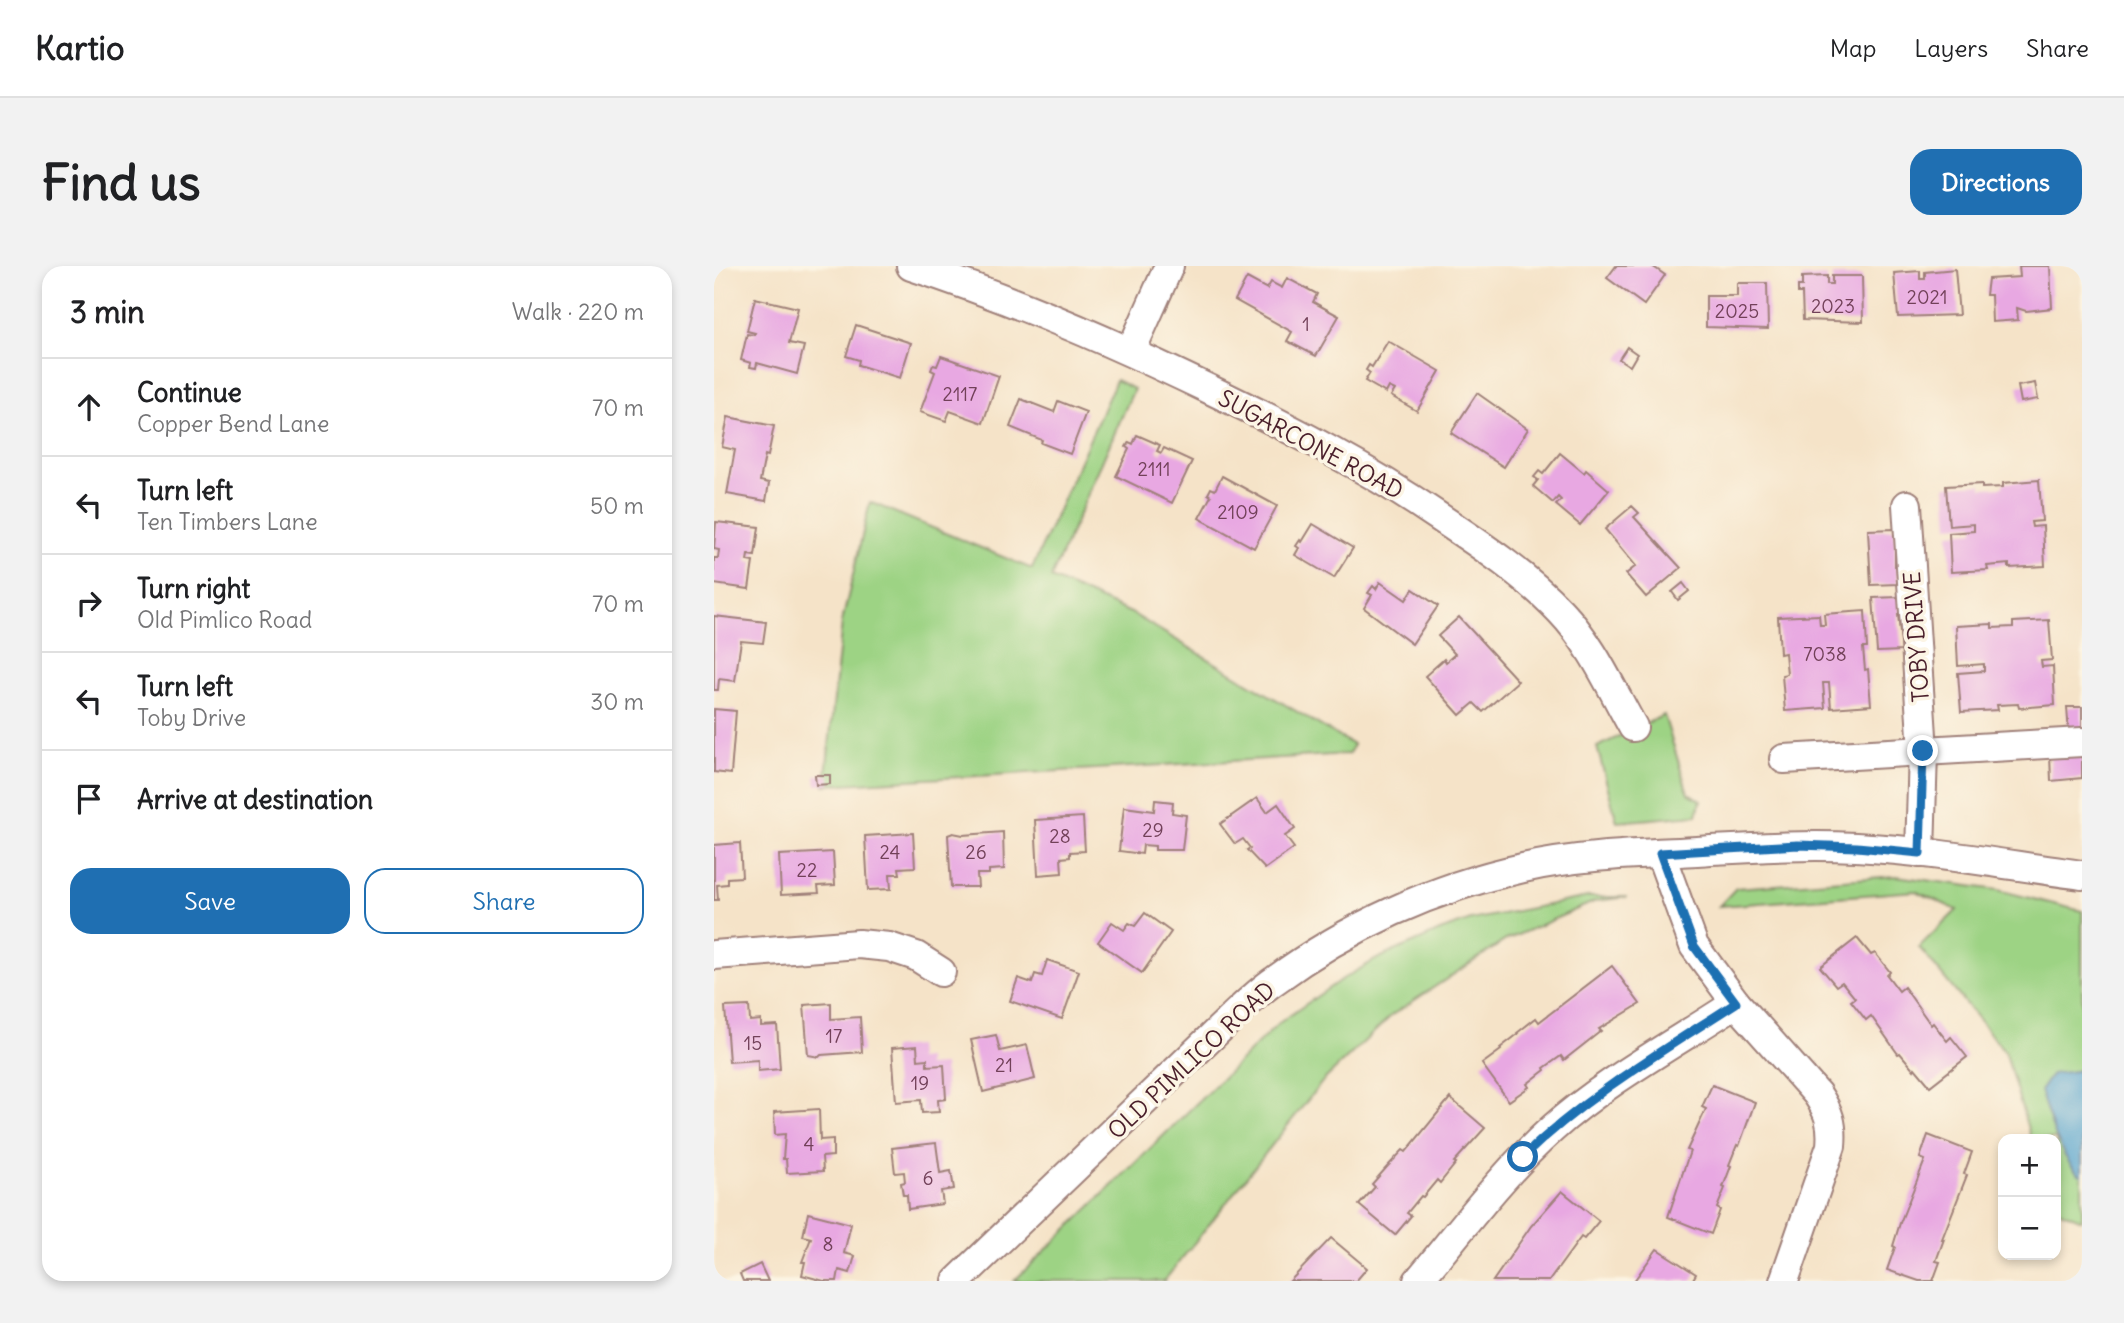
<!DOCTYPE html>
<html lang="en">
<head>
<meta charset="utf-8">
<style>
  :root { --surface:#fff; --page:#f2f2f2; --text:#202124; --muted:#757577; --line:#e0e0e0; --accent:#1f6fb2 }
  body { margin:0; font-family:Delius,sans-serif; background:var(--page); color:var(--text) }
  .controls { position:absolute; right:21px; bottom:21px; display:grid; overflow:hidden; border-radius:14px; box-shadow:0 4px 10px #0003 }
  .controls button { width:63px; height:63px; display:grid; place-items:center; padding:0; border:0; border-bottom:2px solid var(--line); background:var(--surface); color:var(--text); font:35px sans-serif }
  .stop { position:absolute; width:21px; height:21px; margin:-16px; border:5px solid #1f6fb2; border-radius:50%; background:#fff }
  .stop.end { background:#1f6fb2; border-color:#fff; box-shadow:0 2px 7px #0008 }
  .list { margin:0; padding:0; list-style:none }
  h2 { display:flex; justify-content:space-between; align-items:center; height:91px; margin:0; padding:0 28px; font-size:30px }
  h2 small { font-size:23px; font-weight:400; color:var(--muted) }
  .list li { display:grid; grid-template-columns:46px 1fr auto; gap:21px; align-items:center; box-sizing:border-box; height:98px; padding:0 28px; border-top:2px solid var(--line) }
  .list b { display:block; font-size:26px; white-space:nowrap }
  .list p { margin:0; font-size:23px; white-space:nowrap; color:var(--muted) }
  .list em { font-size:23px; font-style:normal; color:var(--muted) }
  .actions { display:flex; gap:14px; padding:21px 28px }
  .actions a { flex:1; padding:16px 0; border:2px solid var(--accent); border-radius:21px; text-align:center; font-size:24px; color:var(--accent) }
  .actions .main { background:var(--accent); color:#fff }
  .icon { flex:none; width:38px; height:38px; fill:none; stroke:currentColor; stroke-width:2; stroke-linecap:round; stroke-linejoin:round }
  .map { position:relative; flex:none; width:1368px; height:1015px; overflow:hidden; border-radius:21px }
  header { display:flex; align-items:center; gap:42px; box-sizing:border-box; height:98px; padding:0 35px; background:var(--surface); border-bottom:2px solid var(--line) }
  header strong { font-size:33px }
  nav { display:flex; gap:38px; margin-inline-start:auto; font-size:24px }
  .intro { display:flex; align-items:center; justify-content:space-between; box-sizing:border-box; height:168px; padding:0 42px }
  h1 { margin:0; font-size:49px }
  .button { padding:18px 32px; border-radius:21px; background:var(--accent); color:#fff; font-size:24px; font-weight:700 }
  main { display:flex; gap:42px; padding:0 42px }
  aside { flex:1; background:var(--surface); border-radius:21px; box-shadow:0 4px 10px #0003 }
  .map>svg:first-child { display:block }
  .green { fill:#9dd384; stroke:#747958; stroke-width:2 }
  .water { fill:#55a3ce; stroke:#50617c; stroke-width:2 }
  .building { fill:#e8a8e2 }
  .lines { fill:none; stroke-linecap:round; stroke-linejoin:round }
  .minor-casing { stroke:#a0817a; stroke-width:32 }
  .minor { stroke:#fff; stroke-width:28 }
  .route { stroke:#1f6fb2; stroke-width:9 }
  .labels { text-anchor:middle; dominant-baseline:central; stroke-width:7; stroke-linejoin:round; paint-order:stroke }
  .number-label { font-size:19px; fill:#724159 }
  .street-label { font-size:23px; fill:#4a1f2b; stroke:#fcf5e5 }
</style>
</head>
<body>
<header>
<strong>Kartio</strong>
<nav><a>Map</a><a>Layers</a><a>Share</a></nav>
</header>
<div class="intro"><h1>Find us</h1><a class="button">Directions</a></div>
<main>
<aside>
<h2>3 min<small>Walk · 220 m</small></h2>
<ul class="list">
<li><svg class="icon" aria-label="ahead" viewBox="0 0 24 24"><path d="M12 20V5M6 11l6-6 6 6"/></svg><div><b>Continue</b><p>Copper Bend Lane</p></div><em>70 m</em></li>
<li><svg class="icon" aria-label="left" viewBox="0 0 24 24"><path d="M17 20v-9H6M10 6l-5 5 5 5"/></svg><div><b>Turn left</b><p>Ten Timbers Lane</p></div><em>50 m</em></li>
<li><svg class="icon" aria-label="right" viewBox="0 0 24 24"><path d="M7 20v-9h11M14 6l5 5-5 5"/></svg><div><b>Turn right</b><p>Old Pimlico Road</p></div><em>70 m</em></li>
<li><svg class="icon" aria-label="left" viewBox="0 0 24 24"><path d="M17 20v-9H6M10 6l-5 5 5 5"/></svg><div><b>Turn left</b><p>Toby Drive</p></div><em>30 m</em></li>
<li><svg class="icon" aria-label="arrive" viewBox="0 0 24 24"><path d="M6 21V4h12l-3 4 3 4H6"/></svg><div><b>Arrive at destination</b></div></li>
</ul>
<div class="actions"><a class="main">Save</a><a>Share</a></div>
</aside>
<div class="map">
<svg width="1368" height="1015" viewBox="0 0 1368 1015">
  <rect width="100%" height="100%" fill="#fcf5e5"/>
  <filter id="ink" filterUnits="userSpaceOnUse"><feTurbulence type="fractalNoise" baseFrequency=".0143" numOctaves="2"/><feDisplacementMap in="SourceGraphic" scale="14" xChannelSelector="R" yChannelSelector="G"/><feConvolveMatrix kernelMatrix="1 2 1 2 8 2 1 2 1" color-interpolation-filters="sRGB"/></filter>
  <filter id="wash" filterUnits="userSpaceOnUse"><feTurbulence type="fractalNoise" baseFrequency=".00686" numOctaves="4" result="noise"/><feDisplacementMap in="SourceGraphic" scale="28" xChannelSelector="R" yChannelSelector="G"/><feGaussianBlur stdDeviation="1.57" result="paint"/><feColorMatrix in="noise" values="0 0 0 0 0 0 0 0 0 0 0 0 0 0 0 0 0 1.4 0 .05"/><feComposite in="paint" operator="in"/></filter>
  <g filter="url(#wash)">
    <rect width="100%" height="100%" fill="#f5e3c8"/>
    <g class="green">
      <path d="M 402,114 L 420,123 L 337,312 L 417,347 L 639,479 L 635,488 L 111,519 L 128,356 L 156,236 L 318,303 Z"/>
      <path d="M 950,449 L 974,527 L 987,534 L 983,549 L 903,556 L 883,481 Z"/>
      <path d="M 1182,610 L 1284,624 L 1368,645 L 1368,954 L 1342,943 L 1342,873 L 1317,873 L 1291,786 L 1205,681 L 1243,644 L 1202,625 L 1005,640 L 1022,622 Z"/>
      <path d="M 874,631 L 913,631 L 882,635 L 792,674 L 678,749 L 609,815 L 450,1015 L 300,1015 L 565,757 L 625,715 L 663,693 L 726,665 L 757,654 Z"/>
    </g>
    <path class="water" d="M 1368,804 L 1368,910 C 1347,897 1334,848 1326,825 L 1338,808 Z"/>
    <g id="blocks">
      <g class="building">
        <path d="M 902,0 L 938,0 L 951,9 L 930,39 L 893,12 Z"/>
        <path d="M 1305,0 L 1336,0 L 1338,42 L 1312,45 L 1303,42 L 1304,54 L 1278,56 L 1277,29 L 1272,29 L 1274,13 L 1306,11 Z"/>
        <path d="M 1241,3 L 1245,49 L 1184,51 L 1180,7 L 1206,5 L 1206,13 L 1211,13 L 1211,6 Z"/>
        <path d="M 1113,10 L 1113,18 L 1118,18 L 1118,10 L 1148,10 L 1149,56 L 1089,54 L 1088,27 L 1084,27 L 1084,20 L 1088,20 L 1088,11 Z"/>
        <path d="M 533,12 L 553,23 L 557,16 L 568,22 L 573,12 L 603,28 L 599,36 L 625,50 L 602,90 L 573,75 L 578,66 L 521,34 Z"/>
        <path d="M 1023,17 L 1053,17 L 1054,63 L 992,61 L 992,30 L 1023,30 Z"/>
        <path d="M 41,32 L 84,42 L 75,77 L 90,80 L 83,108 L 43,97 L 42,102 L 36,101 L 37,97 L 27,94 L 33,68 L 40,69 L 41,67 L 33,65 Z"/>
        <path d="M 142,59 L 197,77 L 186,112 L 144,99 L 145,94 L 132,90 Z"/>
        <path d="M 674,75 L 726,105 L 703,145 L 677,130 L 681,124 L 675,121 L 672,127 L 651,115 L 656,107 L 652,104 L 655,99 L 658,101 Z"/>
        <path d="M 913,81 L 923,88 L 916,100 L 905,93 Z"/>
        <path d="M 227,90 L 285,110 L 269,157 L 236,145 L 232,155 L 206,146 L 221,106 L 217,104 L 219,99 L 223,100 Z"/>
        <path d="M 1321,117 L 1324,133 L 1307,136 L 1304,120 Z"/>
        <path d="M 763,127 L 814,163 L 790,201 L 737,167 Z"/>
        <path d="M 307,133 L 340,146 L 344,135 L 372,146 L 356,188 L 327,177 L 328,174 L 296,161 Z"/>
        <path d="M 14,151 L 60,160 L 54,190 L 51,189 L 46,215 L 55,217 L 52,235 L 13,228 L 21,184 L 8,181 Z"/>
        <path d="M 423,169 L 446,179 L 443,185 L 447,187 L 450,182 L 478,195 L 458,237 L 402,210 L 415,183 L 412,181 L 415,176 L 419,178 Z"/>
        <path d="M 846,187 L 870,207 L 872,204 L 895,224 L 866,259 L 842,239 L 847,234 L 844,231 L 839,237 L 819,220 L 824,214 L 820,211 L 825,205 L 829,208 Z"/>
        <path d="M 508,210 L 563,240 L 540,282 L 485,252 L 497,230 L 494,228 L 497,222 L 501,224 Z"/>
        <path d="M 1325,214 L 1328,255 L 1317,256 L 1318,261 L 1329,260 L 1331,300 L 1295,302 L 1295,298 L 1273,300 L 1274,304 L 1237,306 L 1235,267 L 1260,265 L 1260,258 L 1235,260 L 1232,220 L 1268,218 L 1268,222 L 1289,221 L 1289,217 Z"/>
        <path d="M 918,240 L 925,247 L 920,251 L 967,302 L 932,331 L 912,308 L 922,300 L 891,263 Z"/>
        <path d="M 2,256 L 45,261 L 41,290 L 34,289 L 33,295 L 39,296 L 35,323 L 0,318 L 0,292 L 4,292 L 5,284 L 0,283 Z"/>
        <path d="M 599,258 L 639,282 L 620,312 L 581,289 L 585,282 L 582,280 L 586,274 L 588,276 Z"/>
        <path d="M 1181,263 L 1181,300 L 1183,300 L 1184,318 L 1157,319 L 1154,264 Z"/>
        <path d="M 666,316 L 692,334 L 699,323 L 724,340 L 698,378 L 650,342 L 658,329 L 654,327 L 659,320 L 662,323 Z"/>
        <path d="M 969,317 L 975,325 L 964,334 L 958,326 Z"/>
        <path d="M 1185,331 L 1186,349 L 1184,349 L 1188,385 L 1163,386 L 1159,332 Z"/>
        <path d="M 1151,345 L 1153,382 L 1149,382 L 1151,404 L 1154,403 L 1157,439 L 1117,442 L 1115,417 L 1109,417 L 1111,442 L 1071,445 L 1068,409 L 1073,408 L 1071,387 L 1066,388 L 1064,351 L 1105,349 L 1106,359 L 1111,359 L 1110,348 Z"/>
        <path d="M 0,350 L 52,356 L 49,377 L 27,375 L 21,415 L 5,413 L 4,424 L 0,424 Z"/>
        <path d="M 745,351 L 804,415 L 769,446 L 760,437 L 746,449 L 711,410 L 730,393 L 732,396 L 741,388 L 724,370 Z"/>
        <path d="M 1335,354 L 1338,394 L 1327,395 L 1328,401 L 1339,400 L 1341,439 L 1305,442 L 1304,438 L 1283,439 L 1284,444 L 1247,446 L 1244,407 L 1270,405 L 1270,398 L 1244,400 L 1242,360 L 1278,358 L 1278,362 L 1299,361 L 1299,356 Z"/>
        <path d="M 1353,441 L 1368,441 L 1368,467 L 1355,468 Z"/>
        <path d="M 0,443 L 22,445 L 17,508 L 0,506 Z"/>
        <path d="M 1368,488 L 1368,512 L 1337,515 L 1336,489 Z"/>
        <path d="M 101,509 L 116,509 L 116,518 L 102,519 Z"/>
        <path d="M 543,532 L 553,546 L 564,538 L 581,563 L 571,570 L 580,582 L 551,603 L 533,584 L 536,582 L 529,573 L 521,578 L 506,558 Z"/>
        <path d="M 441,534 L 459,536 L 458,547 L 472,549 L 468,584 L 441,584 L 441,580 L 429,579 L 428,588 L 405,585 L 410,541 L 440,545 Z"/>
        <path d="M 369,551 L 371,585 L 356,586 L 356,591 L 347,592 L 348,607 L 324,609 L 321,554 Z"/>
        <path d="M 289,566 L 290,603 L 275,604 L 275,608 L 263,608 L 264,621 L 237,621 L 234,569 L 239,567 L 249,569 Z"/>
        <path d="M 199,567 L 201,601 L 185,602 L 186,608 L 176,608 L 177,623 L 154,624 L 151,570 Z"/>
        <path d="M 26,577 L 28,611 L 13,612 L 13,618 L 3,619 L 4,634 L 0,634 L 0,579 Z"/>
        <path d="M 119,586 L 121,619 L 104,620 L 105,627 L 67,629 L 65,589 Z"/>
        <path d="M 431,647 L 457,666 L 428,707 L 384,676 L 398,656 L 410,664 L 415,657 L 421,660 Z"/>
        <path d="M 1143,672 L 1157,689 L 1161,687 L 1176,706 L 1173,709 L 1185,725 L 1190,721 L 1217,759 L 1219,757 L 1233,775 L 1237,771 L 1253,791 L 1216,820 L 1201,802 L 1200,804 L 1186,787 L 1184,788 L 1157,750 L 1152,754 L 1137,735 L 1141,732 L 1128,716 L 1122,720 L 1106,701 Z"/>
        <path d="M 333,694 L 365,705 L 348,753 L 296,735 L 304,712 L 318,717 L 321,708 L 328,710 Z"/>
        <path d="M 898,700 L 926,738 L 885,763 L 887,765 L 850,794 L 847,790 L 830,802 L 831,804 L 813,818 L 815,821 L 795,835 L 768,798 L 787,784 L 786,782 L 804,768 L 803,767 L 822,752 L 825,756 Z"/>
        <path d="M 117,737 L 117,753 L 146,751 L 148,786 L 107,789 L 105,791 L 94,789 L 90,739 Z"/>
        <path d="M 35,740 L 36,755 L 47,754 L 47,760 L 63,759 L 66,803 L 44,805 L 44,794 L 15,796 L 11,741 Z"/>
        <path d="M 282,769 L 286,785 L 313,779 L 321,813 L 269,826 L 257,774 Z"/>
        <path d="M 203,780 L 204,794 L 213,793 L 213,800 L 230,799 L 232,833 L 224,834 L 225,846 L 208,847 L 207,834 L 182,836 L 178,782 Z"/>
        <path d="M 998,819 L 1041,836 L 1025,880 L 1023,879 L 1015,899 L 1017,900 L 1009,921 L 1011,922 L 1003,942 L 1006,944 L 997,968 L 954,951 L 976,885 L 973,884 L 992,843 L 988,841 Z"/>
        <path d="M 736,832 L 771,862 L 740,896 L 742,897 L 726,917 L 723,914 L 709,931 L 707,930 L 693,947 L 697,950 L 681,969 L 645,939 L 661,921 L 658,918 L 673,901 L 689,884 L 692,886 Z"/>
        <path d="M 105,843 L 106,874 L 119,873 L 119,890 L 108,891 L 109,905 L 73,907 L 72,893 L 69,893 L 71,868 L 61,869 L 60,846 Z"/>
        <path d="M 1214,869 L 1258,886 L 1250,908 L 1253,909 L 1228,973 L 1230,973 L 1222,995 L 1226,996 L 1219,1015 L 1205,1015 L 1173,1004 L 1181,981 L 1179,980 L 1186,957 L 1211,894 L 1206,892 Z"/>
        <path d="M 222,877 L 226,907 L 237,905 L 240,923 L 227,925 L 229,938 L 194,943 L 193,929 L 189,929 L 187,917 L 191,916 L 190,906 L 181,907 L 178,882 Z"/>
        <path d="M 848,925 L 885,955 L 870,973 L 867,971 L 835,1015 L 779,1015 L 817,960 Z"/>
        <path d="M 94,947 L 137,958 L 130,987 L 141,990 L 136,1007 L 125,1004 L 123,1015 L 110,1015 L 88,1009 L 91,996 L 88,996 L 97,972 L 89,970 Z"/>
        <path d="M 617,972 L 653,1002 L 642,1015 L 576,1015 Z"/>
        <path d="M 943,983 L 982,1008 L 978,1015 L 920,1015 Z"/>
        <path d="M 46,998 L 54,1015 L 29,1015 L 26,1008 Z"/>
      </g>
    </g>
  </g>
  <g filter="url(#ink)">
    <use href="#blocks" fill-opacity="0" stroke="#a0817a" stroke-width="2"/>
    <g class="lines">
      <g class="minor-casing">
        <g id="minor">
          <path d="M 197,0 C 299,33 398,76 495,123 C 574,161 652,201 725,251 C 768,280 811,308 846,345 C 878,378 897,422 919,461"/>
          <path d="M 417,85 L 455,0"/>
          <path d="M 1193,239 L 1209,485 L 1206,587"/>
          <path d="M 1070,493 L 1368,476"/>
          <path d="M 946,587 L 980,680 L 1022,737 L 1103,828 C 1115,846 1119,858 1117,880 L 1070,1015"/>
          <path d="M 0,689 L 145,678 L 175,681 L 202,690 L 227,706"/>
          <path d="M 243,1015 L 516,753 C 530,740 544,726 560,715 C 633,661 721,621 809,602 C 866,589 926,588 983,585 C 1036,582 1089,578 1142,581 C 1218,585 1293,599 1368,609"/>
          <path d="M 704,1015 C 747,964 788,908 838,863 C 890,816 963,776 1022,737"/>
        </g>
      </g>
      <use href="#minor" class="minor"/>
    </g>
  </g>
  <g class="lines" filter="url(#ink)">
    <path class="route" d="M 809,891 C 872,830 948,785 1022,737 L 980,680 L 946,587 L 1084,579 L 1143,581 L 1206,587 L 1209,485"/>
  </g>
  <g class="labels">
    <g class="number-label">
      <text x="1213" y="31">2021</text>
      <text x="1119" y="40">2023</text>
      <text x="1023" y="45">2025</text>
      <text x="592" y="58">1</text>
      <text x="246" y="128">2117</text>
      <text x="440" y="203">2111</text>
      <text x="524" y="246">2109</text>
      <text x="1111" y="388">7038</text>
      <text x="439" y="564">29</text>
      <text x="346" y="570">28</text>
      <text x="176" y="586">24</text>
      <text x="262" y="586">26</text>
      <text x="93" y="604">22</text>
      <text x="120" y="770">17</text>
      <text x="39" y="777">15</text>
      <text x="290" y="799">21</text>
      <text x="206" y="817">19</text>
      <text x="95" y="878">4</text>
      <text x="214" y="912">6</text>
      <text x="114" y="978">8</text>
    </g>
    <g class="street-label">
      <text transform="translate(597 178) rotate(28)">SUGARCONE ROAD</text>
      <text transform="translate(1202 371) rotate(-94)">TOBY DRIVE</text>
      <text transform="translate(477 794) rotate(-43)">OLD PIMLICO ROAD</text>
    </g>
  </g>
</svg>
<div class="controls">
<button>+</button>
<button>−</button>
</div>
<div class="stop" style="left:809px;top:891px"></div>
<div class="stop end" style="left:1209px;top:485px"></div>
</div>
</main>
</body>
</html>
